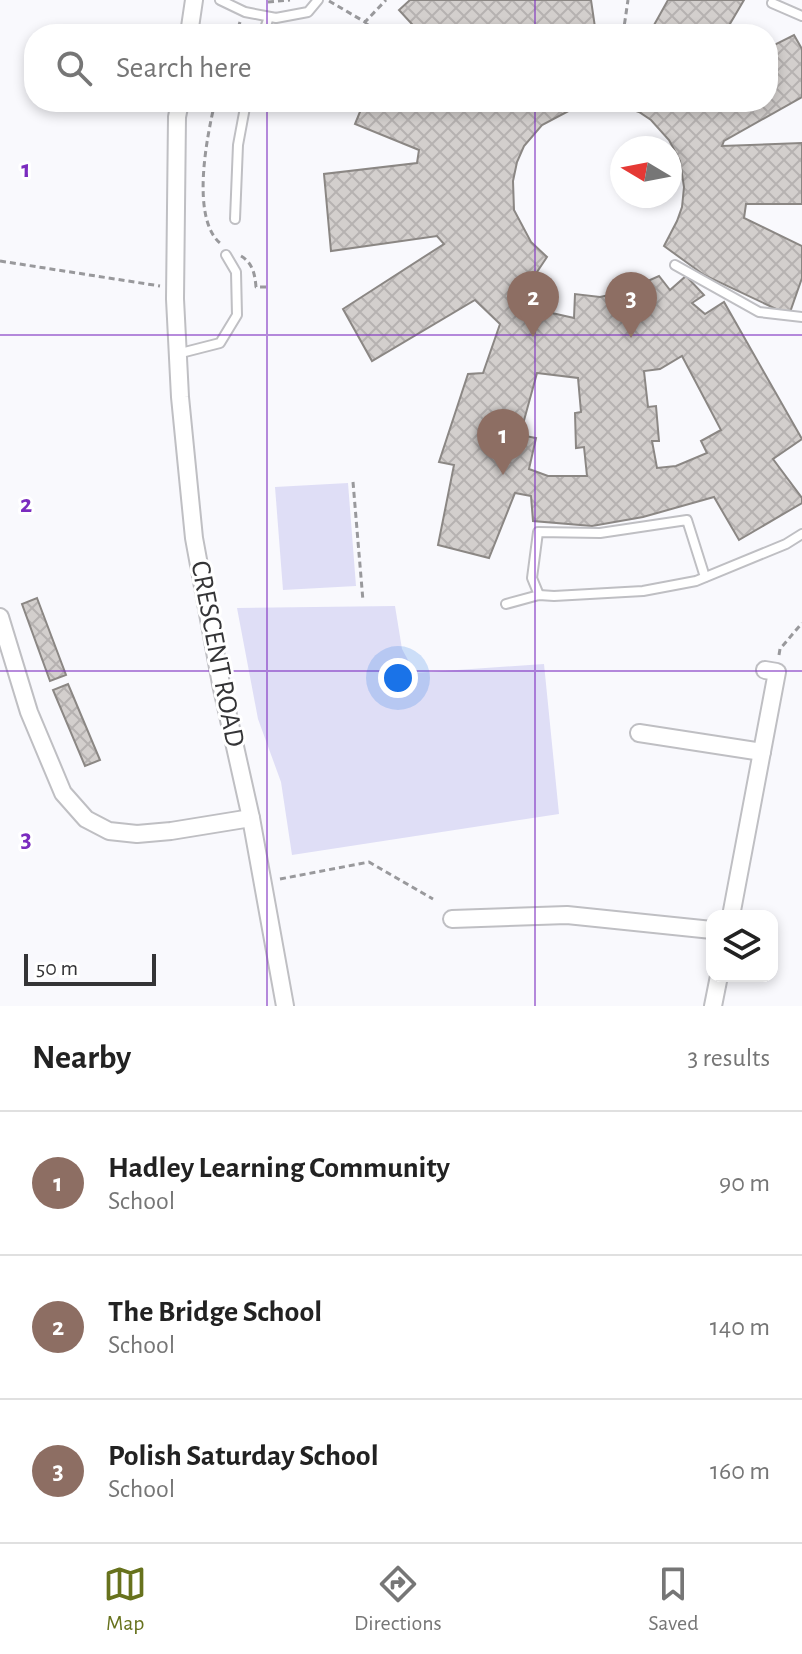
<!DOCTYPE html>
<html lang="en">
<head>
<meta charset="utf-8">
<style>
  :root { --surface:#fff; --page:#f2f2f2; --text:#222; --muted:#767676; --line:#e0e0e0; --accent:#67721d }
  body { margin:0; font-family:"Alegreya Sans",sans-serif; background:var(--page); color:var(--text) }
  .controls { position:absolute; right:24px; bottom:24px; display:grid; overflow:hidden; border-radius:16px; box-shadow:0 4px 12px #0003 }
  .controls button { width:72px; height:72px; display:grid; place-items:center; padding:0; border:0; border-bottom:2px solid var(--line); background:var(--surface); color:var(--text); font:40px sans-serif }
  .compass { position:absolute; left:610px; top:136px; width:72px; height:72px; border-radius:50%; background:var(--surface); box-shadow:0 4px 12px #0003; rotate:280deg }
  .scale { position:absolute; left:24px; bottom:20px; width:132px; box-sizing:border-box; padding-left:8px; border:4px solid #343436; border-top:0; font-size:22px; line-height:28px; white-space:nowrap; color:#343436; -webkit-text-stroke:6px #fff; paint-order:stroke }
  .you { position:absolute; left:398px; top:678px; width:28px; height:28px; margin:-20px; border:6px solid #fff; border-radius:50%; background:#1a73e8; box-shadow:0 0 0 12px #1a73e833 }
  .badge { display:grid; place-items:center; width:52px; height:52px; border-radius:50%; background:var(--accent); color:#fff; font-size:26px; font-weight:700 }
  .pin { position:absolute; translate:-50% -66px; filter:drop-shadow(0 2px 4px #0008) }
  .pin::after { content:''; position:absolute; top:42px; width:28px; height:24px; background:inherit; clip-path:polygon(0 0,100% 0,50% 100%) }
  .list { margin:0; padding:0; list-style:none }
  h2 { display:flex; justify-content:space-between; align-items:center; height:104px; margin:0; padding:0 32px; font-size:34px }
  h2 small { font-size:26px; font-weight:400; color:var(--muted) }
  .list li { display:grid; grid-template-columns:52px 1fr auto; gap:24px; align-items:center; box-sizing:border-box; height:144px; padding:0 32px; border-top:2px solid var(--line) }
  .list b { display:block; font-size:30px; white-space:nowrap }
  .list p { margin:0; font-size:26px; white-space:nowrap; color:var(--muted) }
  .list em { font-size:26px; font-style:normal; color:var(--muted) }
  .icon { flex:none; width:44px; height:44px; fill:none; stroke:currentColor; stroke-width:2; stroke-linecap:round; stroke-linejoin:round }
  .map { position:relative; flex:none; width:802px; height:1006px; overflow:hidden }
  .search { position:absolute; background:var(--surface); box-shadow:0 4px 12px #0003; left:24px; right:24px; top:24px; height:88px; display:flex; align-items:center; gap:20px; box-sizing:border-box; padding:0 28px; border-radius:32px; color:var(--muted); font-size:30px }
  .sheet { height:536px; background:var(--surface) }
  nav { display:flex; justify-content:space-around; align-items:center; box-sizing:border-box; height:112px; border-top:2px solid var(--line); background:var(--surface); font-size:22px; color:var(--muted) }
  nav a { display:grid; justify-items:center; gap:4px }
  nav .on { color:var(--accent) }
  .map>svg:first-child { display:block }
  .green { fill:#dfdef6 }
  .building { fill:url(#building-cross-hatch); stroke:#8b8784; stroke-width:2; fill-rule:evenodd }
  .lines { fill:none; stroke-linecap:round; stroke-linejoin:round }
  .lane-casing { stroke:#bfbfc3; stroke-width:12 }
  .street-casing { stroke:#bfbfc3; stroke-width:20 }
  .path { stroke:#99999c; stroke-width:3; stroke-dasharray:6 4; stroke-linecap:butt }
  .lane { stroke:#fff; stroke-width:8 }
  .street { stroke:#fff; stroke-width:16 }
  .grid { fill:none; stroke:#7b2cbf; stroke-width:2; stroke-opacity:0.55 }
  .labels { text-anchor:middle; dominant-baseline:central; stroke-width:6; stroke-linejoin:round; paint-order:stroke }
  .street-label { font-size:28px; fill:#343436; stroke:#fff }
  .grid-label { font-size:26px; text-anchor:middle; font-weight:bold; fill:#7b2cbf; stroke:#fff; stroke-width:6; stroke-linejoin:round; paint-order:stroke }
</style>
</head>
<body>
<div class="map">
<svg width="802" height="1006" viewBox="0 0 802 1006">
  <defs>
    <pattern id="building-cross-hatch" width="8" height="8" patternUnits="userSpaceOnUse" patternTransform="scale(2)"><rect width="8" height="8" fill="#d3cfcd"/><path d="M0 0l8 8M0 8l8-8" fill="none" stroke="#b6b2b1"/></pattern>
  </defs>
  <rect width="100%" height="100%" fill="#f9f9fd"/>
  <g class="green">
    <path d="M 348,483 L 356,586 L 283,590 L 275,487 Z"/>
    <path d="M 395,606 L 402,649 L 415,673 L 544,664 L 559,814 L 292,855 L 281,782 L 258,719 L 237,608 Z"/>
  </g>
  <g class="building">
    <path d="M 410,0 L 591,0 L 596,34 L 421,34 L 399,10 Z"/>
    <path d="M 668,0 L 744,0 L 724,34 L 649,34 Z"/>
    <path d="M 794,35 L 802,49 L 802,97 L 724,141 L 722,146 L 802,143 L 802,204 L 746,204 L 744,218 L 802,246 L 802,278 L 789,315 L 704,275 L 664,246 L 677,221 L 682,207 L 684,187 L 680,161 L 669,140 L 651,120 L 639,112 L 611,102 L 768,102 L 768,48 Z"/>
    <path d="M 364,102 L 595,102 L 595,105 L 576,107 L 542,125 L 524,146 L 517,162 L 513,181 L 514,210 L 531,242 L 547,257 L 519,299 L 528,305 L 543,311 L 574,318 L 575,294 L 600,297 L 623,292 L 659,276 L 670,290 L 686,276 L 704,295 L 692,303 L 705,314 L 724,302 L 802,439 L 773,459 L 802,498 L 802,503 L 739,540 L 714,497 L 643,517 L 592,526 L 533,521 L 531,496 L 515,493 L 489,558 L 438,545 L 454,465 L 439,462 L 468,374 L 483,373 L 500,324 L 475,300 L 372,361 L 343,309 L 444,244 L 437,236 L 331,251 L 324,174 L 417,163 L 419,150 L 355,124 ZM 682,356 L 721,430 L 701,441 L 707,453 L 676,466 L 657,468 L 652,441 L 659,441 L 656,406 L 648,407 L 644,371 L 660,369 ZM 537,373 L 578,378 L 581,412 L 575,413 L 576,448 L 584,447 L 587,476 L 548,476 L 529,469 L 536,438 L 520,435 Z"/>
    <path d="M 37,598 L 66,675 L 50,681 L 22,604 Z"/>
    <path d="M 68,684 L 100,760 L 85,766 L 53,690 Z"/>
  </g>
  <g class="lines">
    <g class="lane-casing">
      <g id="lane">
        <path d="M 220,0 L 245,12 L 276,18 L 308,12 L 318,0"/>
        <path d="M 772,3 L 802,16"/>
        <path d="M 263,34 L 269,17"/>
        <path d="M 235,219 L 238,145 L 246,102"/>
        <path d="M 675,265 L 759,312 L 802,317"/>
        <path d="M 177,354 L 220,343 L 237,315 L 236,272 L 226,255"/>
        <path d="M 539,595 L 532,578 L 538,532 L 600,533 L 687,520 L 705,577"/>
        <path d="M 506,604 L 539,595 L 554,596 L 643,591 L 696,581 L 786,544 L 802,534"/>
      </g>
    </g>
    <g class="street-casing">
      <g id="street">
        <path d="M 189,34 L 194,0"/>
        <path d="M 180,102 L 177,117 L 175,299 L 180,397 L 194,538 L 221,684 L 251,818 L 285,1006"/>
        <path d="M 0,617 L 29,712 L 63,793 L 86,819 L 109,831 L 137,834 L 171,831 L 251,818"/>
        <path d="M 639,733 L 762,752"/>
        <path d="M 731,916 L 777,672 L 765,670"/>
        <path d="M 452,919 L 567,915 L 712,930"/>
        <path d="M 713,1006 L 719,976"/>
      </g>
    </g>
    <g class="path">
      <path d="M 329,1 L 365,22 L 386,0"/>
      <path d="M 268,2 L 290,0"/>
      <path d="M 365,23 L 382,34"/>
      <path d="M 236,34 L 240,22"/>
      <path d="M 623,34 L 628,0"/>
      <path d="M 215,102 C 207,136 190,219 221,244"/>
      <path d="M 241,256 C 253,263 255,275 256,287 L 268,287"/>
      <path d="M 0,261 L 160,286"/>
      <path d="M 353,482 L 363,601"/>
      <path d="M 779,655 L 780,649 L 802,623"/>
      <path d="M 280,879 L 369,862 L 433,899"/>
    </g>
    <use href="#lane" class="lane"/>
    <use href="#street" class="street"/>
  </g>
  <path class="grid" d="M 267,0 L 267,34M 535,0 L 535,34M 267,102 L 267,1006M 535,102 L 535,1006M 0,335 L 802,335M 0,671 L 802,671"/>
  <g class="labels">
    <g class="street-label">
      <text transform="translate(217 654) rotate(79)">CRESCENT ROAD</text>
    </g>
  </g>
  <g class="grid-label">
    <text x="26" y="177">1</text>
    <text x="26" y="512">2</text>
    <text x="26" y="847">3</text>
  </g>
</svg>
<div class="controls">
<button><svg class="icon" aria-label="layers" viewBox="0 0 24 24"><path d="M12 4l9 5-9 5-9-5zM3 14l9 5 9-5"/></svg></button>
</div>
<svg class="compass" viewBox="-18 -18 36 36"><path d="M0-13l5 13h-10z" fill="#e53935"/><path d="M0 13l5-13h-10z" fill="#767676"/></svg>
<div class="scale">50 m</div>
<div class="you"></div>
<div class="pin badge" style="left:503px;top:475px;background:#8d6e63">1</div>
<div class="pin badge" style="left:533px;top:337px;background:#8d6e63">2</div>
<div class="pin badge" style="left:631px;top:338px;background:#8d6e63">3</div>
<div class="search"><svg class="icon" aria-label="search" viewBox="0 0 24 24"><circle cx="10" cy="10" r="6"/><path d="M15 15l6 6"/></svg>Search here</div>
</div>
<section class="sheet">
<h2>Nearby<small>3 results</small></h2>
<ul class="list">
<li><span class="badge" style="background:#8d6e63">1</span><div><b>Hadley Learning Community</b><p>School</p></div><em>90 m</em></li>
<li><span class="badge" style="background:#8d6e63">2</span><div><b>The Bridge School</b><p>School</p></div><em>140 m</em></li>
<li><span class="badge" style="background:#8d6e63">3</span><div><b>Polish Saturday School</b><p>School</p></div><em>160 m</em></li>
</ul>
</section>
<nav>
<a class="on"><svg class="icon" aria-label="map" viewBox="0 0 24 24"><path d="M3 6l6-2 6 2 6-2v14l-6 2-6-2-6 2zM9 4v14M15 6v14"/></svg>Map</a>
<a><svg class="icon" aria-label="directions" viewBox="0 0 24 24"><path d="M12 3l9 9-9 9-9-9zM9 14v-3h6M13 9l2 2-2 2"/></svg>Directions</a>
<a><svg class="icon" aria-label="saved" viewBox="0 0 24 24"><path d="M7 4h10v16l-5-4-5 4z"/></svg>Saved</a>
</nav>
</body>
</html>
